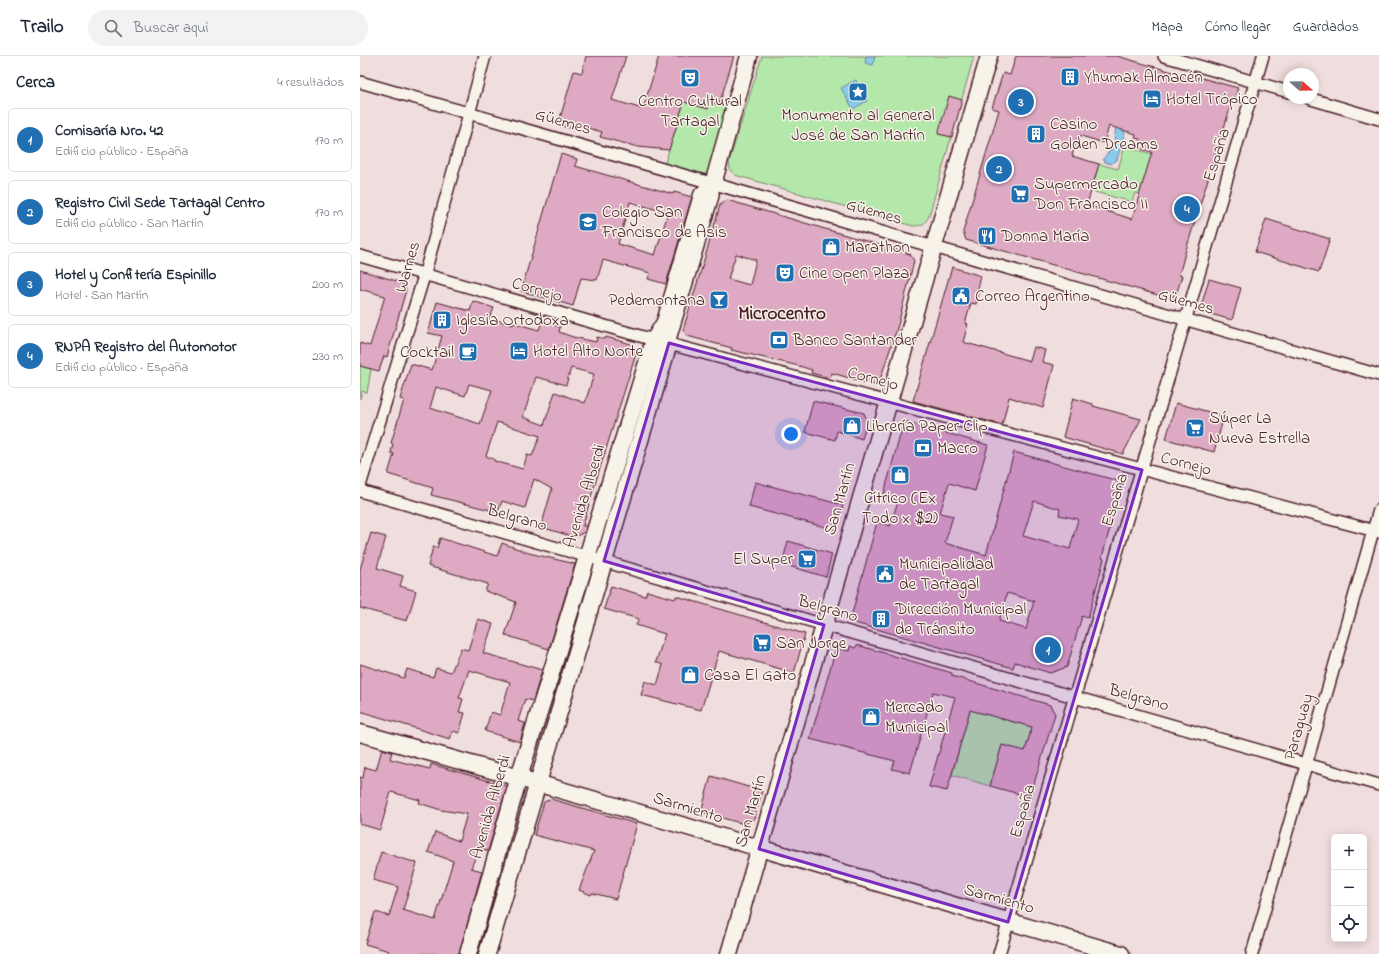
<!DOCTYPE html>
<html lang="es">
<head>
<meta charset="utf-8">
<style>
  :root { --surface:#fff; --page:#f2f2f3; --text:#1f2937; --muted:#747a83; --line:#e0e1e3; --accent:#1f6fb2 }
  body { margin:0; font-family:"Indie Flower",sans-serif; background:var(--page); color:var(--text) }
  .controls { position:absolute; right:12px; bottom:12px; display:grid; overflow:hidden; border-radius:6px; box-shadow:0 2px 10px #0003 }
  .controls button { width:36px; height:36px; display:grid; place-items:center; padding:0; border:0; border-bottom:1px solid var(--line); background:var(--surface); color:var(--text); font:20px sans-serif }
  .compass { position:absolute; left:923px; top:12px; width:36px; height:36px; border-radius:50%; background:var(--surface); box-shadow:0 2px 10px #0003; rotate:110deg }
  .you { position:absolute; left:431px; top:378px; width:14px; height:14px; margin:-10px; border:3px solid #fff; border-radius:50%; background:#1a73e8; box-shadow:0 0 0 6px #1a73e833 }
  .badge { display:grid; place-items:center; width:26px; height:26px; border-radius:50%; background:var(--accent); color:#fff; font-size:13px; font-weight:700 }
  .pin { position:absolute; translate:-50% -50%; border:2px solid #fff; box-shadow:0 1px 4px #0006 }
  .list { margin:0; padding:0; list-style:none }
  h2 { display:flex; justify-content:space-between; align-items:center; height:52px; margin:0; padding:0 16px; font-size:17px }
  h2 small { font-size:13px; font-weight:400; color:var(--muted) }
  .list li { display:grid; grid-template-columns:26px 1fr auto; gap:12px; align-items:center; box-sizing:border-box; height:64px; margin:0 8px 8px; padding:0 8px; border:1px solid var(--line); border-radius:6px }
  .list b { display:block; font-size:15px; white-space:nowrap }
  .list p { margin:0; font-size:13px; white-space:nowrap; color:var(--muted) }
  .list em { font-size:13px; font-style:normal; color:var(--muted) }
  .icon { flex:none; width:22px; height:22px; fill:none; stroke:currentColor; stroke-width:2; stroke-linecap:round; stroke-linejoin:round }
  .map { position:relative; flex:none; width:1019px; height:898px; overflow:hidden }
  header { display:flex; align-items:center; gap:24px; box-sizing:border-box; height:56px; padding:0 20px; background:var(--surface); border-bottom:1px solid var(--line) }
  header strong { font-size:19px }
  nav { display:flex; gap:22px; margin-inline-start:auto; font-size:14px }
  .search { width:280px; height:36px; background:var(--page); display:flex; align-items:center; gap:10px; box-sizing:border-box; padding:0 14px; border-radius:22px; color:var(--muted); font-size:15px }
  main { display:flex }
  aside { flex:1; background:var(--surface) }
  .map>svg:first-child { display:block }
  .green { fill:#b3e8aa; stroke:#7e846a }
  .water { fill:#8acaeb; stroke:#70869e }
  .building { fill:#dea9c2; stroke:#4a1f2b; fill-rule:evenodd }
  .lines { fill:none; stroke-linecap:round; stroke-linejoin:round }
  .street-casing { stroke:#4a1f2b; stroke-width:14 }
  .secondary-casing { stroke:#4a1f2b; stroke-width:19 }
  .street { stroke:#f7f3e8; stroke-width:11 }
  .secondary { stroke:#f7f3e8; stroke-width:16 }
  .marked { fill:#7b2cbf; fill-opacity:0.2; stroke:#7b2cbf; stroke-width:3; stroke-linejoin:round }
  .labels { text-anchor:middle; dominant-baseline:central; stroke-width:3; stroke-linejoin:round; paint-order:stroke }
  .poi-label { font-size:17px; fill:#4a1f2b; stroke:#f7f3e8; text-anchor:start }
  .street-label { font-size:17px; fill:#4a1f2b; stroke:#f7f3e8 }
  .quarter-label { font-size:19px; font-weight:bold; fill:#4a1f2b; stroke:#f7f3e8 }
</style>
</head>
<body>
<header>
<strong>Trailo</strong>
<div class="search"><svg class="icon" aria-label="search" viewBox="0 0 24 24"><circle cx="10" cy="10" r="6"/><path d="M15 15l6 6"/></svg>Buscar aquí</div>
<nav><a>Mapa</a><a>Cómo llegar</a><a>Guardados</a></nav>
</header>
<main>
<aside>
<h2>Cerca<small>4 resultados</small></h2>
<ul class="list">
<li><span class="badge">1</span><div><b>Comisaría Nro. 42</b><p>Edificio público · España</p></div><em>170 m</em></li>
<li><span class="badge">2</span><div><b>Registro Civil Sede Tartagal Centro</b><p>Edificio público · San Martín</p></div><em>170 m</em></li>
<li><span class="badge">3</span><div><b>Hotel y Confitería Espinillo</b><p>Hotel · San Martín</p></div><em>200 m</em></li>
<li><span class="badge">4</span><div><b>RNPA Registro del Automotor</b><p>Edificio público · España</p></div><em>230 m</em></li>
</ul>
</aside>
<div class="map">
<svg width="1019" height="898" viewBox="0 0 1019 898">
  <rect width="100%" height="100%" fill="#f0dddd"/>
  <filter id="ink" filterUnits="userSpaceOnUse"><feTurbulence type="fractalNoise" baseFrequency=".025" numOctaves="2"/><feDisplacementMap in="SourceGraphic" scale="8" xChannelSelector="R" yChannelSelector="G"/><feConvolveMatrix kernelMatrix="1 2 1 2 8 2 1 2 1" color-interpolation-filters="sRGB"/></filter>
  <g filter="url(#ink)">
    <g class="green">
      <path d="M 402,0 L 614,0 L 569,160 C 565,168 562,170 553,170 L 375,119 L 370,114 L 369,106 Z"/>
      <path d="M 324,46 L 350,46 L 368,52 L 349,116 L 342,121 L 304,110 Z"/>
      <path d="M 765,90 L 792,98 L 780,138 L 775,137 L 772,146 L 731,135 L 739,108 L 758,113 Z"/>
      <path d="M 0,310 L 11,313 L 7,337 L 2,335 L 0,343 Z"/>
      <path d="M 610,654 L 672,671 L 665,695 L 642,689 L 630,730 L 592,719 Z"/>
    </g>
    <g class="water">
      <path d="M 506,0 L 515,0 L 513,9 L 505,7 Z"/>
      <path d="M 496,24 L 498,29 L 492,32 L 490,36 L 493,42 L 499,44 L 505,41 L 507,45 L 493,53 L 481,32 Z"/>
      <path d="M 756,71 L 765,74 L 765,77 L 757,104 L 751,108 L 745,106 L 743,103 L 753,91 Z"/>
    </g>
    <g class="building">
      <path d="M 226,0 L 266,0 L 252,44 L 283,53 L 299,0 L 374,0 L 359,49 L 350,46 L 348,53 L 324,46 L 309,94 L 278,91 L 240,81 L 242,76 L 221,70 L 220,75 L 198,69 L 214,15 L 222,17 Z"/>
      <path d="M 656,0 L 757,0 L 837,23 L 838,21 L 878,32 L 873,47 L 872,46 L 825,197 L 819,219 L 822,220 L 816,239 L 808,242 L 606,184 L 603,176 L 639,54 L 632,52 L 643,17 L 650,19 ZM 749,70 L 776,78 L 775,82 L 780,83 L 778,92 L 792,96 L 772,163 L 727,149 L 739,108 L 712,100 L 718,79 L 744,87 Z"/>
      <path d="M 589,40 L 602,44 L 592,81 L 578,78 Z"/>
      <path d="M 201,98 L 217,103 L 215,110 L 313,138 L 314,136 L 332,141 L 306,228 L 288,223 L 290,217 L 243,204 L 237,224 L 221,222 L 213,250 L 161,235 ZM 270,146 L 308,157 L 295,199 L 258,188 Z"/>
      <path d="M 367,144 L 550,198 L 554,205 L 538,269 L 519,327 L 514,329 L 472,317 L 470,322 L 451,317 L 452,314 L 439,310 L 371,294 L 372,292 L 327,280 L 323,274 L 351,181 L 360,149 ZM 376,198 L 396,204 L 390,229 L 368,223 Z"/>
      <path d="M 906,163 L 970,183 L 959,216 L 895,196 Z"/>
      <path d="M 592,211 L 621,220 L 618,233 L 620,234 L 616,248 L 611,247 L 605,268 L 608,268 L 603,286 L 670,305 L 674,291 L 685,294 L 682,306 L 694,309 L 683,352 L 649,341 L 642,369 L 553,345 Z"/>
      <path d="M 0,214 L 43,227 L 46,234 L 27,301 L 24,300 L 19,315 L 0,310 L 0,287 L 10,290 L 25,240 L 0,233 Z"/>
      <path d="M 849,223 L 881,232 L 872,264 L 847,257 L 842,247 Z"/>
      <path d="M 113,245 L 134,252 L 130,262 L 153,269 L 154,267 L 179,274 L 182,265 L 200,271 L 199,276 L 213,281 L 236,286 L 237,281 L 245,283 L 246,281 L 271,288 L 276,298 L 230,444 L 223,470 L 226,470 L 225,476 L 214,481 L 181,471 L 192,433 L 174,423 L 165,452 L 142,445 L 138,456 L 71,439 L 73,432 L 28,418 L 34,398 L 31,397 L 33,388 L 31,387 L 44,344 L 40,343 L 51,308 L 72,314 L 82,280 L 68,277 L 77,246 L 110,255 ZM 211,312 L 234,318 L 225,347 L 195,336 L 184,369 L 163,361 L 176,321 L 206,329 ZM 109,328 L 132,334 L 120,368 L 70,352 L 76,331 L 105,340 ZM 137,366 L 180,380 L 172,400 L 167,399 L 163,413 L 134,405 L 134,403 L 126,400 Z"/>
      <path d="M 713,342 L 733,348 L 733,350 L 781,363 L 763,398 L 703,381 Z"/>
      <path d="M 453,345 L 504,357 L 507,365 L 502,383 L 477,375 L 475,384 L 445,376 Z"/>
      <path d="M 816,347 L 864,360 L 854,396 L 806,383 Z"/>
      <path d="M 544,365 L 628,389 L 615,435 L 589,427 L 580,457 L 593,460 L 585,487 L 626,499 L 654,396 L 762,426 L 742,502 L 744,503 L 728,562 L 722,560 L 707,611 L 690,617 L 655,606 L 653,612 L 495,567 L 491,561 L 517,466 L 530,470 L 538,445 L 523,441 ZM 674,445 L 700,453 L 699,459 L 718,463 L 710,493 L 663,480 ZM 647,537 L 674,545 L 666,573 L 639,565 Z"/>
      <path d="M 395,426 L 483,449 L 476,474 L 389,451 Z"/>
      <path d="M 11,477 L 26,481 L 17,512 L 43,520 L 40,530 L 56,535 L 47,565 L 0,552 L 0,513 Z"/>
      <path d="M 80,482 L 137,500 L 142,487 L 169,497 L 215,508 L 189,593 L 145,579 L 156,546 L 125,535 L 128,528 L 68,510 L 73,491 L 77,492 Z"/>
      <path d="M 428,485 L 472,498 L 466,521 L 422,508 Z"/>
      <path d="M 251,530 L 285,540 L 287,535 L 315,543 L 316,540 L 445,578 L 434,617 L 359,595 L 341,654 L 281,639 L 285,625 L 297,629 L 303,609 L 296,606 L 305,578 L 276,569 L 279,563 L 244,553 Z"/>
      <path d="M 118,563 L 133,568 L 123,597 L 182,614 L 173,645 L 165,643 L 158,665 L 165,667 L 160,686 L 125,675 L 131,656 L 140,659 L 150,626 L 109,614 L 99,642 L 103,643 L 99,656 L 105,657 L 99,677 L 93,675 L 90,683 L 0,655 L 0,608 L 44,622 L 47,613 L 73,621 L 76,612 L 91,616 L 101,592 L 108,594 Z"/>
      <path d="M 497,589 L 592,617 L 592,620 L 690,649 L 695,658 L 670,741 L 630,730 L 642,689 L 665,695 L 672,671 L 610,654 L 587,735 L 569,731 L 595,641 L 573,636 L 550,717 L 532,713 L 535,705 L 450,683 L 476,592 L 489,595 L 490,590 L 495,592 Z"/>
      <path d="M 22,693 L 32,696 L 30,703 L 70,713 L 71,708 L 147,730 L 128,795 L 119,792 L 111,812 L 122,815 L 99,898 L 28,898 L 29,895 L 5,888 L 15,856 L 29,860 L 38,831 L 13,824 L 21,796 L 57,807 L 43,854 L 75,864 L 93,805 L 68,796 L 75,776 L 99,785 L 107,758 L 81,754 L 59,747 L 60,744 L 31,736 L 20,774 L 0,768 L 0,721 L 3,722 L 5,711 L 16,714 Z"/>
      <path d="M 351,720 L 402,735 L 394,763 L 384,768 L 341,756 Z"/>
      <path d="M 191,743 L 277,768 L 256,843 L 232,837 L 231,839 L 219,834 L 234,795 L 174,779 L 184,746 Z"/>
    </g>
    <g class="lines">
      <g class="street-casing">
        <g id="street">
          <path d="M 804,0 L 929,36"/>
          <path d="M 0,26 L 1019,319"/>
          <path d="M 948,42 L 1019,63"/>
          <path d="M 0,200 L 294,284 L 1019,476"/>
          <path d="M 309,287 L 353,140 L 353,128"/>
          <path d="M 0,430 L 64,220 L 125,0"/>
          <path d="M 0,435 L 1019,729"/>
          <path d="M 639,898 L 903,0"/>
          <path d="M 892,898 L 1019,454"/>
        </g>
      </g>
      <g class="secondary-casing">
        <g id="secondary">
          <path d="M 0,677 C 254,747 507,825 761,898"/>
          <path d="M 108,898 L 159,721 L 294,284 L 305,266 L 342,139 L 353,128 L 389,0"/>
          <path d="M 127,898 L 309,287"/>
          <path d="M 369,898 L 629,0"/>
        </g>
      </g>
      <use href="#street" class="street"/>
      <use href="#secondary" class="secondary"/>
    </g>
  </g>
  <path class="marked" d="M 309,287 L 782,414 L 648,866 L 399,793 L 464,569 L 244,505 Z"/>
  <defs>
    <g id="building-square" transform="scale(1)"><rect x="-9" y="-9" width="18" height="18" rx="4" fill="#1f6fb2" stroke="#f7f3e8"/><path d="M-4-6H4V6H1V3H-1V6H-4ZM-2.5-4.3h1.7v1.8h-1.7ZM.8-4.3h1.7v1.8H.8ZM-2.5-1h1.7V.8h-1.7ZM.8-1h1.7V.8H.8Z" fill="#fff"/></g>
    <g id="theatre-square" transform="scale(1)"><rect x="-9" y="-9" width="18" height="18" rx="4" fill="#1f6fb2" stroke="#f7f3e8"/><path d="M-5-5.5Q0-4 5-5.5V0Q5 5 0 6Q-5 5-5 0ZM-3.3-2.5H-1v1.5H-3.3ZM1-2.5H3.3v1.5H1ZM-2.8 1Q0 5.5 2.8 1Z" fill="#fff"/></g>
    <g id="sight-square" transform="scale(1)"><rect x="-9" y="-9" width="18" height="18" rx="4" fill="#1f6fb2" stroke="#f7f3e8"/><path d="M0-6L1.8-2.2L6-1.7L2.9 1.2L3.7 5.4L0 3.3L-3.7 5.4L-2.9 1.2L-6-1.7L-1.8-2.2Z" fill="#fff"/></g>
    <g id="hotel-square" transform="scale(1)"><rect x="-9" y="-9" width="18" height="18" rx="4" fill="#1f6fb2" stroke="#f7f3e8"/><path d="M-6-4.5h1.5V1H6V5H4.5V3h-9V5H-6ZM-4 0a1.8 1.8 0 1 1 3.6 0ZM.5 0V-2.5h3Q6-2.5 6 0Z" fill="#fff"/></g>
    <g id="supermarket-square" transform="scale(1)"><rect x="-9" y="-9" width="18" height="18" rx="4" fill="#1f6fb2" stroke="#f7f3e8"/><path d="M-6-5.5h2.5l.6 2H6L4.5 2H-2.5L-4.4-4H-6ZM-1.5 3.2a1.3 1.3 0 1 0 .1 0ZM3 3.2a1.3 1.3 0 1 0 .1 0Z" fill="#fff"/></g>
    <g id="school-square" transform="scale(1)"><rect x="-9" y="-9" width="18" height="18" rx="4" fill="#1f6fb2" stroke="#f7f3e8"/><path d="M0-5L7-2L0 1L-7-2ZM-4 1L0 2.5L4 1V4Q0 6-4 4Z" fill="#fff"/></g>
    <g id="restaurant-square" transform="scale(1)"><rect x="-9" y="-9" width="18" height="18" rx="4" fill="#1f6fb2" stroke="#f7f3e8"/><path d="M-5-6h1v4h1v-4h1v4h1v-4h1v5L-1.5 .5V6h-2V.5L-5-1ZM5-6V6H3V1.5H1.5Q1.5-4 5-6Z" fill="#fff"/></g>
    <g id="shop-square" transform="scale(1)"><rect x="-9" y="-9" width="18" height="18" rx="4" fill="#1f6fb2" stroke="#f7f3e8"/><path d="M-5-2.5h2.3a2.7 3.5 0 0 1 5.4 0H5L5.5 6h-11ZM-1.5-2.5h3a1.5 2.3 0 0 0-3 0Z" fill="#fff"/></g>
    <g id="civic-square" transform="scale(1)"><rect x="-9" y="-9" width="18" height="18" rx="4" fill="#1f6fb2" stroke="#f7f3e8"/><path d="M-.6-6.5H3V-4.5H.6V-3L4-1V1h2V6H-6V1h2V-1L-.6-3ZM-1.2 2.5V6h2.4V2.5Z" fill="#fff"/></g>
    <g id="bar-square" transform="scale(1)"><rect x="-9" y="-9" width="18" height="18" rx="4" fill="#1f6fb2" stroke="#f7f3e8"/><path d="M-6-5H6L.8 .8V4.5H3.5V6h-7V4.5H-.8V.8Z" fill="#fff"/></g>
    <g id="bank-square" transform="scale(1)"><rect x="-9" y="-9" width="18" height="18" rx="4" fill="#1f6fb2" stroke="#f7f3e8"/><path d="M-6-4H6V4H-6ZM0-2.3a2.3 2.3 0 1 0 0 4.6a2.3 2.3 0 1 0 0-4.6Z" fill="#fff"/></g>
    <g id="cafe-square" transform="scale(1)"><rect x="-9" y="-9" width="18" height="18" rx="4" fill="#1f6fb2" stroke="#f7f3e8"/><path d="M-5.5-4.5H6V0H3Q3 3.5 0 3.5H-2.5Q-5.5 3.5-5.5 0ZM3-3.2v2h1.7v-2ZM-6 4.5H4V6H-6Z" fill="#fff"/></g>
  </defs>
  <g fill-rule="evenodd">
    <use href="#building-square" x="710" y="21"/>
    <use href="#theatre-square" x="330" y="22"/>
    <use href="#sight-square" x="498" y="36"/>
    <use href="#hotel-square" x="792" y="43"/>
    <use href="#building-square" x="676" y="78"/>
    <use href="#supermarket-square" x="660" y="138"/>
    <use href="#school-square" x="228" y="166"/>
    <use href="#restaurant-square" x="627" y="180"/>
    <use href="#shop-square" x="471" y="191"/>
    <use href="#theatre-square" x="425" y="217"/>
    <use href="#civic-square" x="601" y="240"/>
    <use href="#bar-square" x="359" y="244"/>
    <use href="#building-square" x="82" y="264"/>
    <use href="#bank-square" x="419" y="284"/>
    <use href="#hotel-square" x="159" y="295"/>
    <use href="#cafe-square" x="108" y="296"/>
    <use href="#shop-square" x="492" y="370"/>
    <use href="#supermarket-square" x="835" y="372"/>
    <use href="#bank-square" x="563" y="392"/>
    <use href="#shop-square" x="540" y="419"/>
    <use href="#supermarket-square" x="447" y="503"/>
    <use href="#civic-square" x="525" y="518"/>
    <use href="#building-square" x="521" y="563"/>
    <use href="#supermarket-square" x="402" y="587"/>
    <use href="#shop-square" x="330" y="619"/>
    <use href="#shop-square" x="511" y="661"/>
  </g>
  <g class="labels">
    <g class="poi-label">
      <text x="724" y="21">Yhumak Almacén</text>
      <text x="806" y="43">Hotel Trópico</text>
      <text x="330" y="45" text-anchor="middle">Centro Cultural<tspan x="330" dy="20">Tartagal</tspan></text>
      <text x="498" y="59" text-anchor="middle">Monumento al General<tspan x="498" dy="20">José de San Martín</tspan></text>
      <text x="690" y="68">Casino<tspan x="690" dy="20">Golden Dreams</tspan></text>
      <text x="674" y="128">Supermercado<tspan x="674" dy="20">Don Francisco II</tspan></text>
      <text x="242" y="156">Colegio San<tspan x="242" dy="20">Francisco de Asis</tspan></text>
      <text x="641" y="180">Donna María</text>
      <text x="485" y="191">Marathon</text>
      <text x="439" y="217">Cine Open Plaza</text>
      <text x="615" y="240">Correo Argentino</text>
      <text x="345" y="244" text-anchor="end">Pedemontana</text>
      <text x="96" y="264">Iglesia Ortodoxa</text>
      <text x="433" y="284">Banco Santander</text>
      <text x="173" y="295">Hotel Alto Norte</text>
      <text x="94" y="296" text-anchor="end">Cocktail</text>
      <text x="849" y="362">Súper La<tspan x="849" dy="20">Nueva Estrella</tspan></text>
      <text x="506" y="370">Librería Paper Clip</text>
      <text x="577" y="392">Macro</text>
      <text x="540" y="442" text-anchor="middle">Cítrico (Ex<tspan x="540" dy="20">Todo x $2)</tspan></text>
      <text x="433" y="503" text-anchor="end">El Super</text>
      <text x="539" y="508">Municipalidad<tspan x="539" dy="20">de Tartagal</tspan></text>
      <text x="535" y="553">Dirección Municipal<tspan x="535" dy="20">de Tránsito</tspan></text>
      <text x="416" y="587">San Jorge</text>
      <text x="344" y="619">Casa El Gato</text>
      <text x="525" y="651">Mercado<tspan x="525" dy="20">Municipal</tspan></text>
    </g>
    <g class="street-label">
      <text transform="translate(203 66) rotate(16)">Güemes</text>
      <text transform="translate(857 99) rotate(-73)">España</text>
      <text transform="translate(514 156) rotate(16)">Güemes</text>
      <text transform="translate(48 211) rotate(-74)">Warnes</text>
      <text transform="translate(177 234) rotate(16)">Cornejo</text>
      <text transform="translate(826 246) rotate(16)">Güemes</text>
      <text transform="translate(513 323) rotate(15)">Cornejo</text>
      <text transform="translate(826 408) rotate(15)">Cornejo</text>
      <text transform="translate(225 440) rotate(-73)">Avenida Alberdi</text>
      <text transform="translate(480 443) rotate(-74)">San Martín</text>
      <text transform="translate(755 444) rotate(-73)">España</text>
      <text transform="translate(157 462) rotate(16)">Belgrano</text>
      <text transform="translate(468 553) rotate(16)">Belgrano</text>
      <text transform="translate(779 642) rotate(16)">Belgrano</text>
      <text transform="translate(939 671) rotate(-74)">Paraguay</text>
      <text transform="translate(131 751) rotate(-74)">Avenida Alberdi</text>
      <text transform="translate(328 752) rotate(17)">Sarmiento</text>
      <text transform="translate(391 755) rotate(-74)">San Martín</text>
      <text transform="translate(663 755) rotate(-74)">España</text>
      <text transform="translate(639 843) rotate(16)">Sarmiento</text>
    </g>
    <g class="quarter-label">
      <text x="422" y="258">Microcentro</text>
    </g>
  </g>
</svg>
<div class="controls">
<button>+</button>
<button>−</button>
<button><svg class="icon" aria-label="locate" viewBox="0 0 24 24"><circle cx="12" cy="12" r="6"/><path d="M12 2v4M12 18v4M2 12h4M18 12h4"/></svg></button>
</div>
<svg class="compass" viewBox="-18 -18 36 36"><path d="M0-13l5 13h-10z" fill="#e53935"/><path d="M0 13l5-13h-10z" fill="#747a83"/></svg>
<div class="you"></div>
<div class="pin badge" style="left:688px;top:594px">1</div>
<div class="pin badge" style="left:639px;top:113px">2</div>
<div class="pin badge" style="left:661px;top:46px">3</div>
<div class="pin badge" style="left:827px;top:153px">4</div>
</div>
</main>
</body>
</html>
